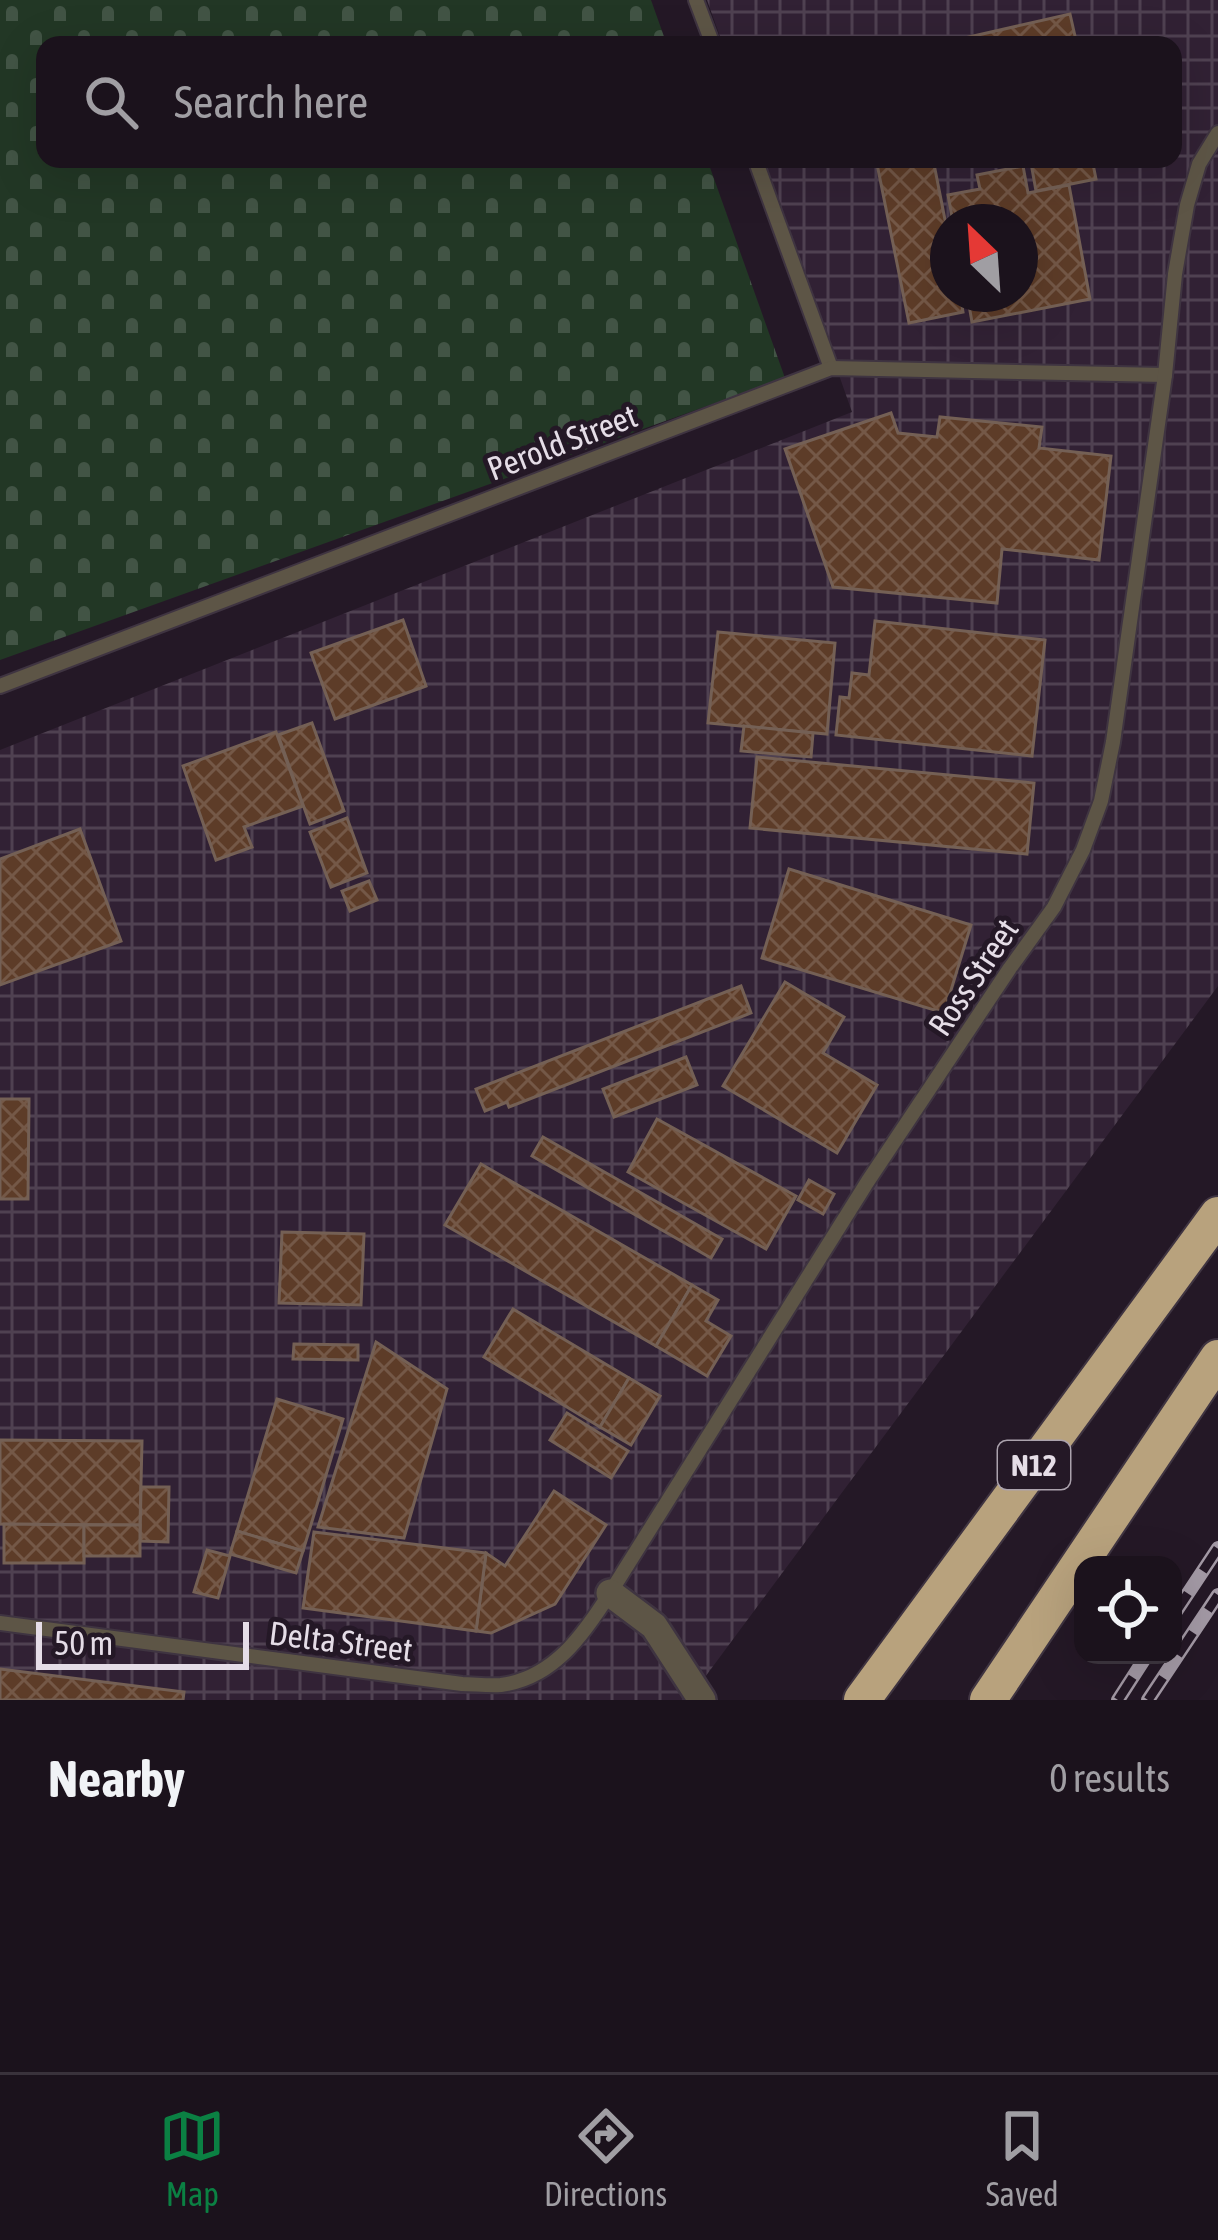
<!DOCTYPE html>
<html lang="en">
<head>
<meta charset="utf-8">
<style>
  :root { --surface:#1b121c; --page:#282029; --text:#f1f3f6; --muted:#a09ea3; --line:#39323b; --accent:#0b8043 }
  body { margin:0; font-family:"Asap Condensed",sans-serif; background:var(--page); color:var(--text) }
  .controls { position:absolute; right:36px; bottom:36px; display:grid; overflow:hidden; border-radius:24px; box-shadow:0 12px 48px #0002 }
  .controls button { width:108px; height:108px; display:grid; place-items:center; padding:0; border:0; border-bottom:3px solid var(--line); background:var(--surface); color:var(--text); font:60px sans-serif }
  .compass { position:absolute; left:930px; top:204px; width:108px; height:108px; border-radius:50%; background:var(--surface); box-shadow:0 12px 48px #0002; rotate:335deg }
  .scale { position:absolute; left:36px; bottom:30px; width:213px; box-sizing:border-box; padding-left:12px; border:6px solid #e5dde7; border-top:0; font-size:33px; line-height:42px; white-space:nowrap; color:#e5dde7; -webkit-text-stroke:9px #241826; paint-order:stroke }
  .list { margin:0; padding:0; list-style:none }
  h2 { display:flex; justify-content:space-between; align-items:center; height:156px; margin:0; padding:0 48px; font-size:51px }
  h2 small { font-size:39px; font-weight:400; color:var(--muted) }
  .icon { flex:none; width:66px; height:66px; fill:none; stroke:currentColor; stroke-width:2; stroke-linecap:round; stroke-linejoin:round }
  .map { position:relative; flex:none; width:1218px; height:1700px; overflow:hidden }
  .search { position:absolute; background:var(--surface); box-shadow:0 12px 48px #0002; left:36px; right:36px; top:36px; height:132px; display:flex; align-items:center; gap:30px; box-sizing:border-box; padding:0 42px; border-radius:24px; color:var(--muted); font-size:45px }
  .sheet { height:372px; background:var(--surface) }
  nav { display:flex; justify-content:space-around; align-items:center; box-sizing:border-box; height:168px; border-top:3px solid var(--line); background:var(--surface); font-size:33px; color:var(--muted) }
  nav a { display:grid; justify-items:center; gap:6px }
  nav .on { color:var(--accent) }
  .map>svg:first-child { display:block }
  .industrial { fill:url(#industrial-grid); fill-rule:evenodd }
  .cemetery { fill:url(#cemetery-stones) }
  .building { fill:url(#building-cross-hatch); stroke:#746055; stroke-width:3 }
  .lines { fill:none; stroke-linecap:round; stroke-linejoin:round }
  .lane-casing { stroke:#3f3441; stroke-width:18 }
  .street-casing { stroke:#3f3441; stroke-width:32 }
  .highway-casing { stroke:#3f3441; stroke-width:40 }
  .lane { stroke:#5d5546; stroke-width:14 }
  .street { stroke:#5d5546; stroke-width:27 }
  .highway { stroke:#b8a27d; stroke-width:36 }
  .rail-casing { stroke:#a399a5; stroke-width:14 }
  .rail { stroke:#241826; stroke-width:9; stroke-dasharray:27; stroke-linecap:butt }
  .labels { text-anchor:middle; dominant-baseline:central; stroke-width:10; stroke-linejoin:round; paint-order:stroke }
  .shield { fill:#241826; stroke:#aba2ad; stroke-width:3 }
  .shield-label { font-size:30px; font-weight:bold; fill:#e5dde7 }
  .street-label { font-size:33px; fill:#e5dde7; stroke:#241826 }
</style>
</head>
<body>
<div class="map">
<svg width="1218" height="1700" viewBox="0 0 1218 1700">
  <defs>
    <pattern id="industrial-grid" width="8" height="8" patternUnits="userSpaceOnUse" patternTransform="scale(3)"><rect width="8" height="8" fill="#312134"/><path d="M0 4h8M4 0v8" fill="none" stroke="#4f4151"/></pattern>
    <pattern id="cemetery-stones" width="16" height="16" patternUnits="userSpaceOnUse" patternTransform="scale(3)"><rect width="16" height="16" fill="#223725"/><path d="M2 7V4a2 2 0 0 1 4 0v3zM10 15v-3a2 2 0 0 1 4 0v3z" fill="#425445"/></pattern>
    <pattern id="building-cross-hatch" width="8" height="8" patternUnits="userSpaceOnUse" patternTransform="scale(3)"><rect width="8" height="8" fill="#5d3c28"/><path d="M0 0l8 8M0 8l8-8" fill="none" stroke="#745847"/></pattern>
  </defs>
  <rect width="100%" height="100%" fill="#241826"/>
  <path class="industrial" d="M 707,0 L 1218,0 L 1218,986 L 688,1700 L 0,1700 L 0,750 L 852,412 L 763,159 L 1173,159 L 1173,45 L 723,45 ZM 948,222 L 1020,222 L 1020,294 L 948,294 Z"/>
  <path class="cemetery" d="M 0,0 L 651,0 L 667,45 L 45,45 L 45,159 L 707,159 L 785,378 L 0,660 Z"/>
  <g class="building">
    <path d="M 1070,14 L 1077,45 L 934,45 Z"/>
    <path d="M 876,159 L 933,159 L 948,235 L 948,294 L 960,294 L 963,312 L 909,323 Z"/>
    <path d="M 1053,159 L 1092,159 L 1096,179 L 1036,191 L 1031,163 Z"/>
    <path d="M 1023,166 L 1028,193 L 1069,185 L 1090,299 L 972,322 L 967,294 L 1020,294 L 1020,222 L 953,222 L 948,195 L 980,189 L 977,175 Z"/>
    <path d="M 891,413 L 898,433 L 937,437 L 940,417 L 1042,427 L 1039,448 L 1111,456 L 1099,560 L 1002,549 L 997,603 L 833,587 L 785,449 Z"/>
    <path d="M 403,620 L 426,686 L 335,719 L 311,653 Z"/>
    <path d="M 875,621 L 1045,640 L 1032,756 L 836,735 L 840,697 L 849,698 L 852,673 L 869,675 Z"/>
    <path d="M 718,632 L 835,643 L 827,734 L 708,723 Z"/>
    <path d="M 312,723 L 344,811 L 310,824 L 278,735 Z"/>
    <path d="M 744,726 L 813,733 L 811,757 L 741,751 Z"/>
    <path d="M 276,732 L 303,806 L 244,827 L 252,847 L 216,860 L 183,766 Z"/>
    <path d="M 757,757 L 1034,783 L 1027,854 L 750,828 Z"/>
    <path d="M 347,818 L 367,873 L 331,887 L 310,832 Z"/>
    <path d="M 80,829 L 121,941 L 0,985 L 0,859 Z"/>
    <path d="M 789,869 L 971,925 L 944,1013 L 762,958 Z"/>
    <path d="M 369,881 L 377,900 L 350,911 L 342,891 Z"/>
    <path d="M 785,982 L 844,1017 L 823,1053 L 877,1085 L 837,1153 L 723,1086 Z"/>
    <path d="M 741,986 L 751,1013 L 509,1107 L 507,1102 L 485,1111 L 476,1089 Z"/>
    <path d="M 686,1057 L 697,1085 L 614,1117 L 603,1089 Z"/>
    <path d="M 0,1099 L 29,1099 L 28,1199 L 0,1199 Z"/>
    <path d="M 657,1119 L 796,1196 L 766,1249 L 628,1172 Z"/>
    <path d="M 543,1137 L 722,1239 L 711,1258 L 532,1156 Z"/>
    <path d="M 481,1164 L 692,1285 L 656,1346 L 445,1225 Z"/>
    <path d="M 809,1180 L 834,1194 L 823,1214 L 798,1200 Z"/>
    <path d="M 282,1232 L 364,1234 L 361,1305 L 279,1303 Z"/>
    <path d="M 692,1285 L 718,1300 L 706,1321 L 731,1336 L 707,1376 L 656,1346 Z"/>
    <path d="M 513,1309 L 629,1378 L 600,1427 L 484,1357 Z"/>
    <path d="M 376,1342 L 447,1389 L 404,1538 L 318,1527 Z"/>
    <path d="M 294,1344 L 358,1345 L 358,1360 L 293,1359 Z"/>
    <path d="M 629,1378 L 660,1396 L 631,1445 L 600,1427 Z"/>
    <path d="M 277,1399 L 343,1419 L 303,1551 L 237,1531 Z"/>
    <path d="M 567,1413 L 628,1451 L 611,1478 L 550,1440 Z"/>
    <path d="M 0,1440 L 142,1441 L 140,1525 L 0,1524 Z"/>
    <path d="M 141,1487 L 169,1487 L 168,1542 L 140,1541 Z"/>
    <path d="M 554,1491 L 606,1525 L 555,1604 L 491,1633 L 476,1631 L 486,1553 L 505,1566 Z"/>
    <path d="M 4,1524 L 84,1525 L 84,1563 L 4,1563 Z"/>
    <rect x="84" y="1525" width="56" height="31"/>
    <path d="M 237,1531 L 303,1551 L 296,1573 L 230,1554 Z"/>
    <path d="M 314,1532 L 486,1553 L 476,1631 L 303,1608 Z"/>
    <path d="M 207,1550 L 230,1556 L 218,1598 L 194,1592 Z"/>
    <path d="M 0,1669 L 184,1692 L 183,1700 L 0,1700 Z"/>
  </g>
  <g class="lines">
    <g class="lane-casing">
      <g id="lane">
        <path d="M 696,0 L 713,45"/>
        <path d="M 755,159 L 831,368"/>
        <path d="M 0,686 L 831,368 L 1165,375"/>
        <path d="M 0,1623 L 462,1684 C 474,1684 488,1686 501,1685 C 554,1678 584,1634 610,1593 L 868,1181 L 1010,968 L 1054,907 L 1083,850 L 1101,801 L 1113,742 L 1165,375 L 1175,274 L 1187,205 L 1199,164 L 1218,133"/>
      </g>
    </g>
    <g class="street-casing">
      <path id="street" d="M 610,1593 L 654,1626 L 702,1700"/>
    </g>
    <g class="highway-casing">
      <g id="highway">
        <path d="M 862,1700 L 1218,1215"/>
        <path d="M 988,1700 L 1218,1358"/>
      </g>
    </g>
    <use href="#lane" class="lane"/>
    <use href="#street" class="street"/>
    <use href="#highway" class="highway"/>
    <g class="rail-casing">
      <g id="rail">
        <path d="M 1173,1616 L 1218,1548"/>
        <path d="M 1118,1700 L 1147,1655"/>
        <path d="M 1148,1700 L 1218,1595"/>
      </g>
    </g>
    <use href="#rail" class="rail"/>
  </g>
  <g class="labels">
    <rect class="shield" x="998" y="1441" width="72" height="48" rx="9"/>
    <g class="shield-label">
      <text x="1034" y="1465">N12</text>
    </g>
    <g class="street-label">
      <text transform="translate(562 442) rotate(-21)">Perold Street</text>
      <text transform="translate(973 977) rotate(-56)">Ross Street</text>
      <text transform="translate(341 1641) rotate(7)">Delta Street</text>
    </g>
  </g>
</svg>
<div class="controls">
<button><svg class="icon" aria-label="locate" viewBox="0 0 24 24"><circle cx="12" cy="12" r="6"/><path d="M12 2v4M12 18v4M2 12h4M18 12h4"/></svg></button>
</div>
<svg class="compass" viewBox="-18 -18 36 36"><path d="M0-13l5 13h-10z" fill="#e53935"/><path d="M0 13l5-13h-10z" fill="#a09ea3"/></svg>
<div class="scale">50 m</div>
<div class="search"><svg class="icon" aria-label="search" viewBox="0 0 24 24"><circle cx="10" cy="10" r="6"/><path d="M15 15l6 6"/></svg>Search here</div>
</div>
<section class="sheet">
<h2>Nearby<small>0 results</small></h2>
<ul class="list">
</ul>
</section>
<nav>
<a class="on"><svg class="icon" aria-label="map" viewBox="0 0 24 24"><path d="M3 6l6-2 6 2 6-2v14l-6 2-6-2-6 2zM9 4v14M15 6v14"/></svg>Map</a>
<a><svg class="icon" aria-label="directions" viewBox="0 0 24 24"><path d="M12 3l9 9-9 9-9-9zM9 14v-3h6M13 9l2 2-2 2"/></svg>Directions</a>
<a><svg class="icon" aria-label="saved" viewBox="0 0 24 24"><path d="M7 4h10v16l-5-4-5 4z"/></svg>Saved</a>
</nav>
</body>
</html>
